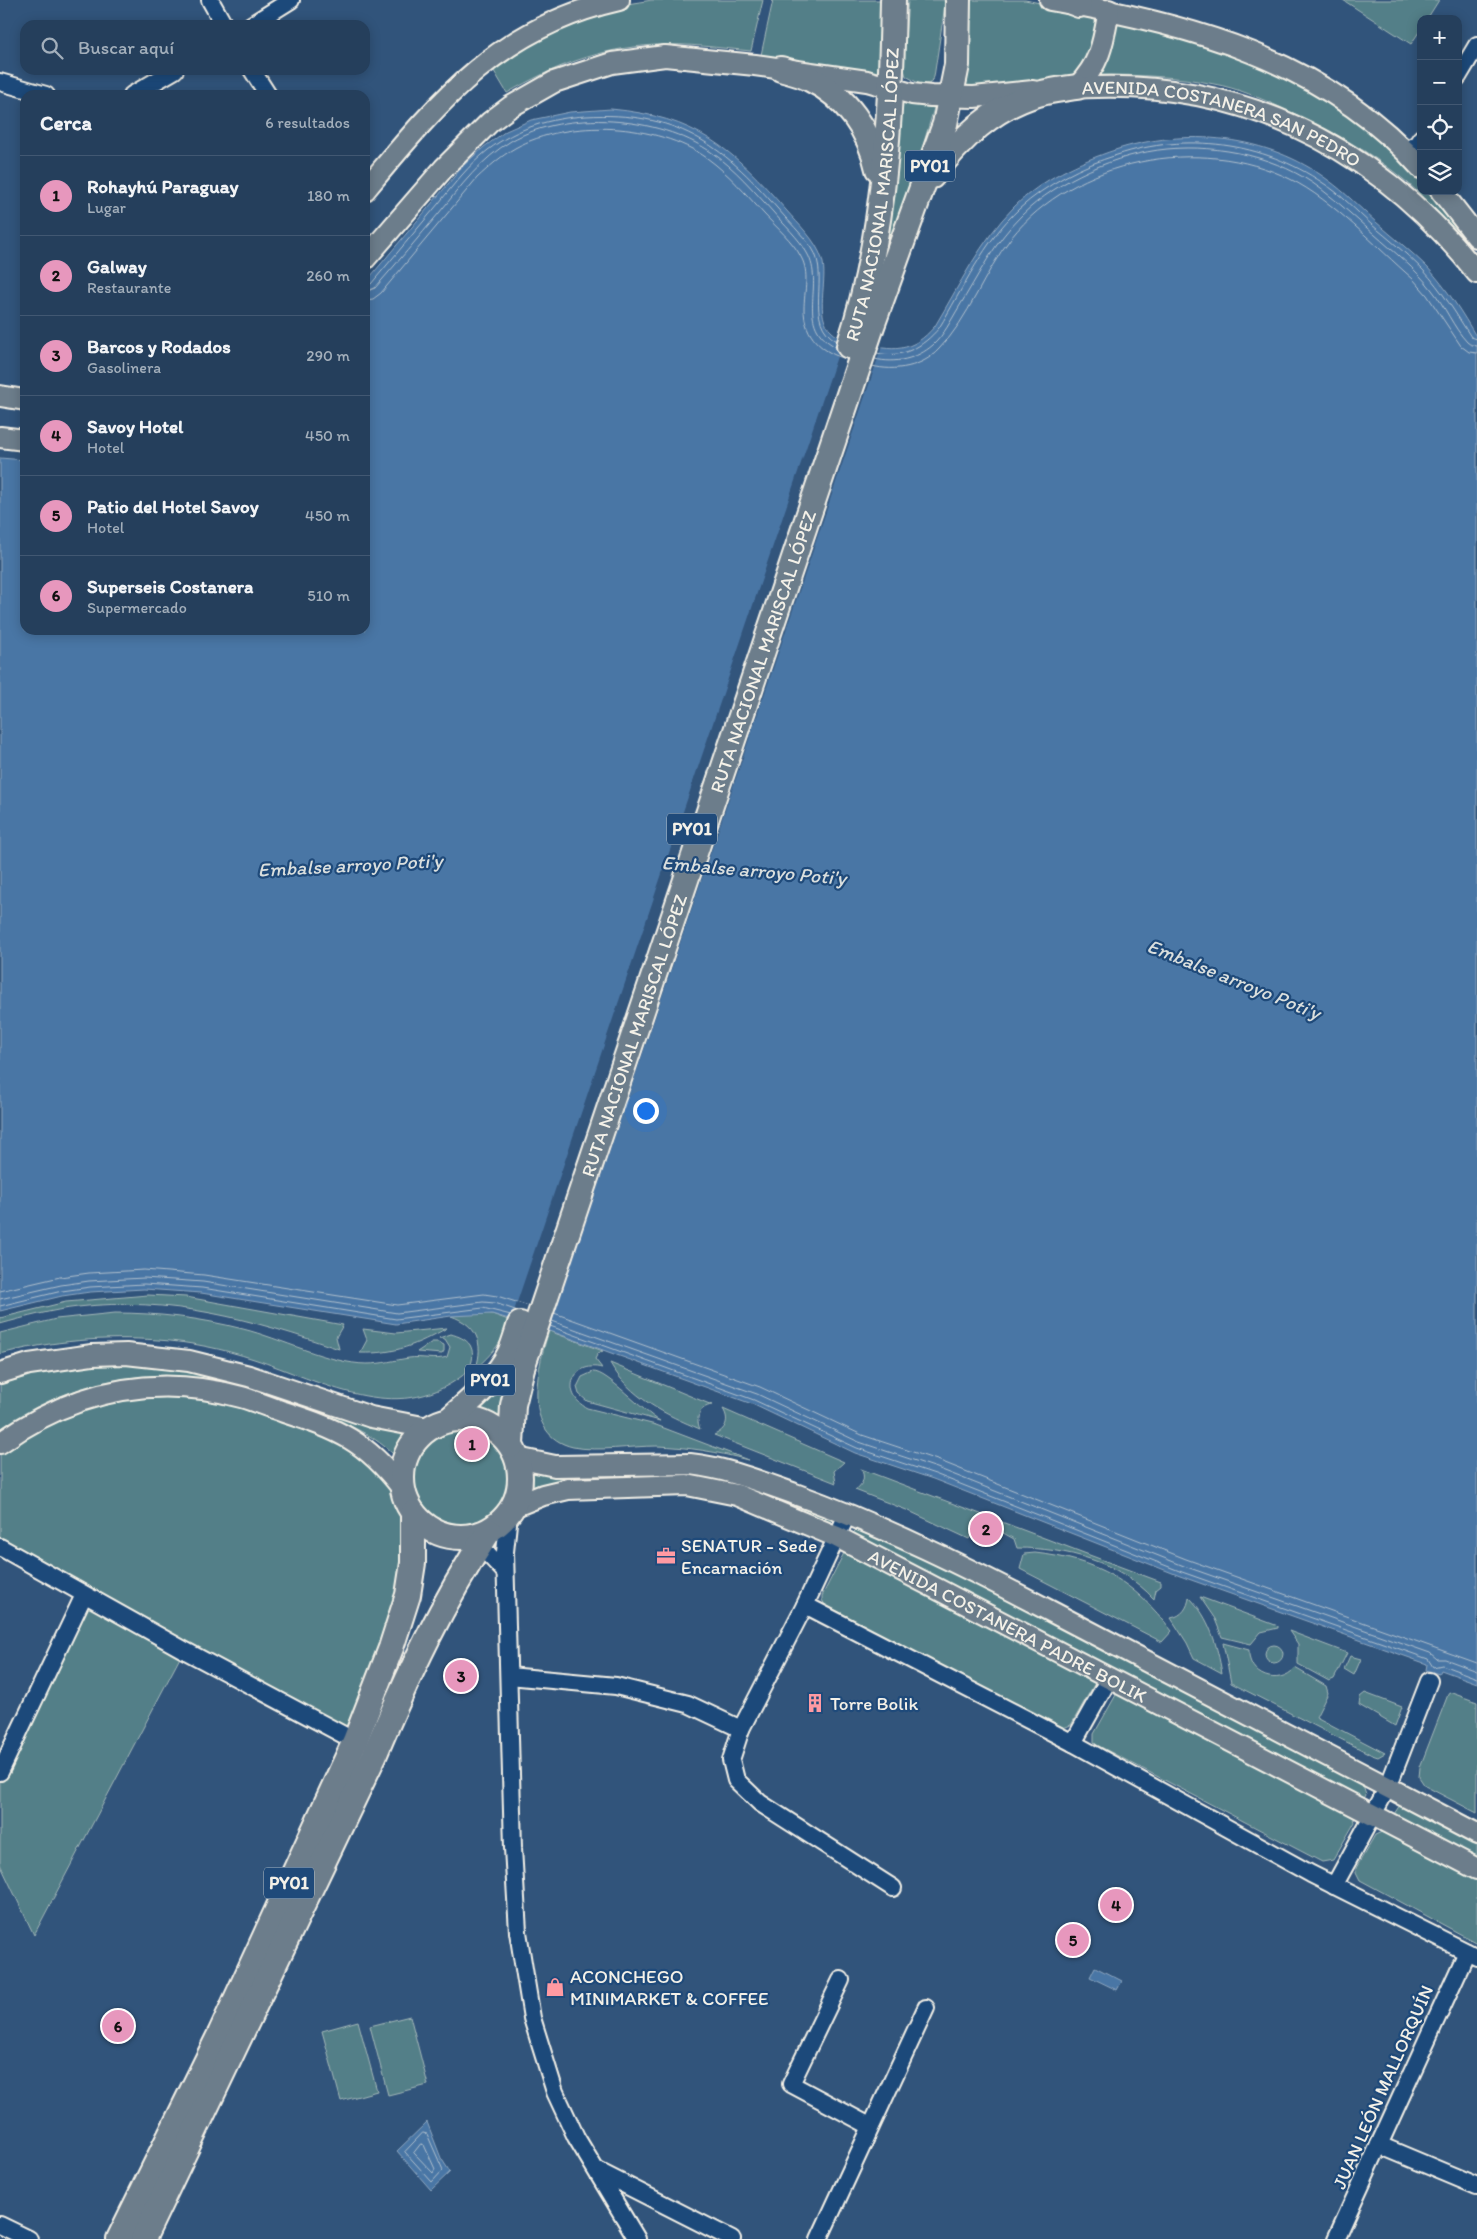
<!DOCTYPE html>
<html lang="es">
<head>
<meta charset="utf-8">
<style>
  :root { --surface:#253f5c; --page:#314a65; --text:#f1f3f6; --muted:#a3afbb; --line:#425872; --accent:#e797bd }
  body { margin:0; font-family:Itim,sans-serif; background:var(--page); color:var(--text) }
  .controls { position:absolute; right:15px; top:15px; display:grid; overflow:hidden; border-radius:10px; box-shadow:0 2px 12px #0003 }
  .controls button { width:45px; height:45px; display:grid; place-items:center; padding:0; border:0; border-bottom:1px solid var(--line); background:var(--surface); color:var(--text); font:25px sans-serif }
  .you { position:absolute; left:645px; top:1110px; width:18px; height:18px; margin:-12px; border:4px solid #fff; border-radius:50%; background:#1a73e8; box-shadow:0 0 0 8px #1a73e833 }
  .badge { display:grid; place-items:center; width:32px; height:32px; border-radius:50%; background:var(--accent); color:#111; font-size:16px; font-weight:700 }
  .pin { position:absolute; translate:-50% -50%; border:2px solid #fff; box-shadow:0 1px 5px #0006 }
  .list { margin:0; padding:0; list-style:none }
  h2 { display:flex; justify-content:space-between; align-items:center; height:65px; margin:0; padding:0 20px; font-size:21px }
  h2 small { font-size:16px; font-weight:400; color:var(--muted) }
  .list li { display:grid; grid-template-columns:32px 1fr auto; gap:15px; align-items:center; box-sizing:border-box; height:80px; padding:0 20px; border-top:1px solid var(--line) }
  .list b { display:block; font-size:19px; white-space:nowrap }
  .list p { margin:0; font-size:16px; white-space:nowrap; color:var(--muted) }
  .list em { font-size:16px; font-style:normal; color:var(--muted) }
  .icon { flex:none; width:28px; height:28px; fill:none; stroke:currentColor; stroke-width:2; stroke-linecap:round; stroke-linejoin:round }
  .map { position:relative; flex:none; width:1477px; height:2239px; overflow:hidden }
  .search { position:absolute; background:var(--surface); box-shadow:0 2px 12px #0003; left:20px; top:20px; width:350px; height:55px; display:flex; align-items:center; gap:12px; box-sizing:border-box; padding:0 18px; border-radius:15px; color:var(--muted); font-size:19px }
  .panel { position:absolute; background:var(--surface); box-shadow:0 2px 12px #0003; left:20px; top:90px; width:350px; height:545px; border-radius:15px }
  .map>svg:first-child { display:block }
  .green { fill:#537f88; stroke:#a4b8b8 }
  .water { fill:#4a76a5; stroke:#8ea7c0 }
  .pier { fill:#31547b }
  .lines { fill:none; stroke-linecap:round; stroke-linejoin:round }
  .shore { stroke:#b0c0cd; stroke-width:1 }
  .minor-casing { stroke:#f4f1e8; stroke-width:20 }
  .major-casing { stroke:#f4f1e8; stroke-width:24 }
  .highway-casing { stroke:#f4f1e8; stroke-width:28 }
  .minor { stroke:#1f4a7a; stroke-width:16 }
  .major { stroke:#6c7d8b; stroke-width:20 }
  .highway { stroke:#6c7d8b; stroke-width:24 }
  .labels { text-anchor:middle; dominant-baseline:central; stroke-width:4.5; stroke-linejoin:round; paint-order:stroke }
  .shield { fill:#1f4a7a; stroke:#b4bfc7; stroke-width:1 }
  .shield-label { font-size:18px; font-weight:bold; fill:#f4f1e8 }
  .street-label { font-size:19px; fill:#f4f1e8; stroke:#1f4a7a }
  .poi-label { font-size:19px; fill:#f4f1e8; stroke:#1f4a7a; text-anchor:start }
  .water-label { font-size:20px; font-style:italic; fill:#dadfde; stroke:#1f4a7a }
</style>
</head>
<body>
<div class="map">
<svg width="1477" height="2239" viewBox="0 0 1477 2239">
  <rect width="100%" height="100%" fill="#31547b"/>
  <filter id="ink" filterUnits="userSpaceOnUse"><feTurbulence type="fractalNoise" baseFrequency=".02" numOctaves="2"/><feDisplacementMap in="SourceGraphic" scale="10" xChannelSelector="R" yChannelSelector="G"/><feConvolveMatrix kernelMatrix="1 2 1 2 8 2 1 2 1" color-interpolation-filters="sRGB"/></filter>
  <g filter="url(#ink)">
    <g class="green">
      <path d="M 652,0 L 763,0 L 751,51 C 720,48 687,43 655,45 C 600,48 554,66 507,93 L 491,66 L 531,40 L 627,4 Z"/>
      <path d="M 773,0 L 889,0 L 883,80 L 761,55 Z"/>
      <path d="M 908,0 L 944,0 L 945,5 L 934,77 L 929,84 L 920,84 L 906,76 L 903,66 Z"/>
      <path d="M 966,0 L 1025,0 L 1100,15 L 1088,64 L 1076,77 L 958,89 Z"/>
      <path d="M 1343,0 L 1439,0 L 1427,19 L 1421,19 L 1421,29 L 1411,44 Z"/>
      <path d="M 1118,22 L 1248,57 L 1354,116 L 1404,161 L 1421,181 L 1421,191 L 1429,191 L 1471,240 L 1466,244 C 1447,224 1429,201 1408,183 C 1370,151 1328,128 1282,108 C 1260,98 1237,88 1214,84 C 1177,76 1139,75 1101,75 Z"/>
      <path d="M 901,102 L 934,108 L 922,149 L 889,241 Z"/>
      <path d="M 148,1295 L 186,1297 L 343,1325 L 336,1337 L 339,1349 C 254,1320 169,1296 78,1307 C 52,1310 26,1317 0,1324 L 0,1318 L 66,1302 Z"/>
      <path d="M 115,1313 C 158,1313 200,1318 243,1329 C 280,1338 330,1364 367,1364 C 382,1364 395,1360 409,1358 C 421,1356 435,1361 447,1357 L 450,1347 L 445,1339 L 439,1338 L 451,1334 C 458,1336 466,1339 470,1345 C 476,1356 471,1369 462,1376 C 396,1426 321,1381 254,1359 C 223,1349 190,1342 158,1340 C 104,1336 52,1341 0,1354 L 0,1333 L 56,1319 Z"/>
      <path d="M 483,1313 L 492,1314 L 511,1321 C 504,1340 491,1355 476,1368 C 484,1343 477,1325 451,1316 Z"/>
      <path d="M 447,1328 C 416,1345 396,1354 360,1353 L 367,1340 L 363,1329 L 396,1333 Z"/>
      <path d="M 549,1331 L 603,1351 L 598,1353 L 595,1359 L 602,1368 C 572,1360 560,1394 587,1408 L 656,1425 L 748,1460 C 718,1452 688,1447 657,1446 C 630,1446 599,1452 573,1447 C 521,1435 537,1368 549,1331 Z"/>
      <path d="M 432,1342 L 438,1342 L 444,1345 L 444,1351 L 442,1354 L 417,1352 Z"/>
      <path d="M 513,1356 L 501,1426 L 480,1415 L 469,1413 Z"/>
      <path d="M 132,1363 L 192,1370 L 406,1431 L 396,1457 C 368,1428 333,1419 296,1407 C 266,1397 236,1386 205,1380 C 134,1366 58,1388 0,1429 L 0,1382 C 43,1369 88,1364 132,1363 Z"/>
      <path d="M 610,1363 L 712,1405 C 699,1407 695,1418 700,1429 C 666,1415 629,1397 610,1363 Z"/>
      <path d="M 593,1372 C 607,1371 643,1412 660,1421 L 587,1401 L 579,1394 L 577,1387 L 582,1377 Z"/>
      <path d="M 159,1386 L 320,1424 L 402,1488 L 413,1513 L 413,1539 L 355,1741 L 0,1546 L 0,1443 L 24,1426 Z"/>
      <path d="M 723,1409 L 844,1462 L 834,1471 L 836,1483 L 714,1435 C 726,1430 730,1420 723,1409 Z"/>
      <circle cx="461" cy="1477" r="50"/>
      <path d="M 532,1468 L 715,1473 L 832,1518 L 831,1526 L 742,1492 L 532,1492 L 533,1483 Z"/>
      <path d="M 861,1469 L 1161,1582 L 1161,1586 L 1156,1590 L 1154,1599 C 1119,1561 1066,1548 1017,1548 L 1014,1539 L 980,1520 L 969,1539 L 909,1511 L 855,1490 C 863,1485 866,1477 861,1469 Z"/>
      <path d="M 858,1528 L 918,1553 L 1363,1786 L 1366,1795 L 1363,1800 L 851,1535 Z"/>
      <path d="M 845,1551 L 1095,1679 L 1095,1683 L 1071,1725 L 1063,1728 L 825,1605 L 822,1600 L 822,1596 Z"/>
      <path d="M 1035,1553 C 1098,1560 1133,1581 1172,1631 L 1162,1642 L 1020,1569 L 1024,1554 Z"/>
      <path d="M 84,1595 L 184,1650 L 34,1935 L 0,1864 L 0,1772 Z"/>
      <path d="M 1189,1597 C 1210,1618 1217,1645 1222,1673 L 1194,1658 L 1187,1643 L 1171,1618 C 1182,1616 1188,1608 1189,1597 Z"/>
      <path d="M 1200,1597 L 1278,1626 L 1278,1628 L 1261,1632 L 1251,1644 L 1222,1637 L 1215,1619 Z"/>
      <path d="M 1289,1631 L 1347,1653 L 1334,1679 L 1329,1681 L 1298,1664 L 1298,1644 Z"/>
      <path d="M 1223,1643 L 1249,1650 C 1247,1676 1279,1687 1295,1668 L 1326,1686 L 1328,1693 L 1316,1717 L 1385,1753 L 1378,1757 L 1372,1755 L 1231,1683 Z"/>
      <circle cx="1274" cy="1654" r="9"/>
      <path d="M 1350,1656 L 1361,1659 L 1354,1675 L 1344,1669 Z"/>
      <path d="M 1449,1692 L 1477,1702 L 1477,1813 L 1425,1786 L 1419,1777 L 1420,1767 Z"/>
      <path d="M 1117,1693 L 1353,1815 L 1355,1822 L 1333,1860 L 1322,1862 L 1097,1745 L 1094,1742 L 1094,1734 Z"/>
      <path d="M 1365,1693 L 1402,1707 L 1395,1726 L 1359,1705 L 1360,1697 Z"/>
      <path d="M 1400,1805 L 1477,1845 L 1477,1861 L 1392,1817 Z"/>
      <path d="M 1384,1831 L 1477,1879 L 1477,1943 L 1360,1880 L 1356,1872 L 1356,1868 L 1375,1835 Z"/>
      <path d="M 410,2016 L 428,2085 L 388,2095 L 370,2026 Z"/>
      <path d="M 358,2021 L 377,2091 L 341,2101 L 322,2031 Z"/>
    </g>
    <g class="water">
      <path d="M 611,109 C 696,117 732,148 786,210 C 799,225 816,240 822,259 C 829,280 813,316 832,332 C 839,339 851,341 860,343 C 893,352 912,353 935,326 C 959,286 981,240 1014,207 C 1042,179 1079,162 1115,150 C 1185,127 1268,135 1328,180 C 1345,192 1360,208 1376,222 C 1393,237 1411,251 1427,267 C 1447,288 1462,313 1477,338 L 1477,1683 L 1441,1670 L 1439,1674 L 1426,1670 L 1427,1664 L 1180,1576 L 933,1479 L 855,1453 L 752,1404 L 556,1333 L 492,1314 L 451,1316 L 396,1324 L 201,1293 L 144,1289 L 90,1292 L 62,1296 L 0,1311 L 0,458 L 25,460 L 25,630 L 365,630 L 365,283 L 464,165 L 484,147 L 506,131 L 531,120 L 570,112 Z"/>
      <path d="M 1095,1967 L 1122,1981 L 1117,1990 L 1090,1977 Z"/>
      <path d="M 427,2122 L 441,2158 L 450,2172 L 431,2190 L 397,2151 Z"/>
    </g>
    <path class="pier" d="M 844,336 L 882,346 L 548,1334 L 510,1323 Z"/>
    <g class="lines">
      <g class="shore">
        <path d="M 365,286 L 371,284 C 394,257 416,230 439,203 C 454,184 469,165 488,150 C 517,128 550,118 586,116 C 675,111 721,143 777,208 C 788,221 802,234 812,248 C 831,276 802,322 837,341"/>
        <path d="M 365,292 L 375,288 C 397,263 418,238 439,213 C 461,186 481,159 511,141 C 567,109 658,116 711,152 C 735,168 754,191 773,212 C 784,225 799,238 807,253 C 826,286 793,324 836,347"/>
        <path d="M 365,300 L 373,299 L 381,293 L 477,178 C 489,167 501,156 515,148 C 569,118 657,123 707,158 C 729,174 746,194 764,214 C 776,227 793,241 801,257 C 810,273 804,291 804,309 C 804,336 822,353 847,359"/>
        <path d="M 877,353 C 902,359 923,347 939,328 C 963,289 984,241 1019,209 C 1047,184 1081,166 1117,155 C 1186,132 1263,142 1323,183 C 1341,194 1356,211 1372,225 C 1389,239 1407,254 1423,270 C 1442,290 1456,314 1471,337 L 1477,339"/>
        <path d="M 875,359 C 895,364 917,359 933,345 C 944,335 951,320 959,307 C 978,276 995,241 1022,215 C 1059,179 1116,154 1167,149 C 1220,144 1279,157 1321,189 C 1340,203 1356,219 1374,234 C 1394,252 1416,269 1432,290 C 1445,306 1453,327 1467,342 C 1470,345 1473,345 1477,346"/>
        <path d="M 872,366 C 895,372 923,367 939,349 C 969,319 984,272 1011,238 C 1074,159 1200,134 1290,179 C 1333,200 1376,247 1413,279 L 1427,295 L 1461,346 L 1469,352 L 1477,353"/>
        <path d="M 0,1291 L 60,1277 L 89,1273 L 144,1270 L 204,1275 L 397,1305 L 484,1294 L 497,1296 L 529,1306"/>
        <path d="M 0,1299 L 61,1285 L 89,1281 L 144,1278 L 203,1282 L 397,1313 L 483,1302 L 495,1303 L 518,1311"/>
        <path d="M 0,1306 L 62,1291 L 90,1287 L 144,1284 L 202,1288 L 396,1319 L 483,1308 L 511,1315"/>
        <path d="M 554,1313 L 760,1387 L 862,1435 L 940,1461 L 1186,1559 L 1477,1663"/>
        <path d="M 552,1321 L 757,1394 L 859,1442 L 937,1468 L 1184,1566 L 1430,1653 L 1437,1659 L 1445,1659 L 1477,1671"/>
        <path d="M 550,1326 L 754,1400 L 857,1448 L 935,1474 L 1182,1572 L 1428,1659 L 1433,1667 L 1442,1665 L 1477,1678"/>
        <path d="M 423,2133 L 427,2134 L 443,2170 L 432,2182 L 405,2152 Z"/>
        <path d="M 421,2144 L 424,2145 L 435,2169 L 433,2173 L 414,2153 Z"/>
      </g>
      <g class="minor-casing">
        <g id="minor">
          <path d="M 210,0 L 224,25"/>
          <path d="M 251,25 L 291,0"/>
          <path d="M 252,70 L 268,95"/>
          <path d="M 1458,77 L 1477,45"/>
          <path d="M 0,82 L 46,95"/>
          <path d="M 132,95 L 175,70"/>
          <path d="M 1405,151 L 1417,144 L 1421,138"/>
          <path d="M 509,1514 L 505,1552 L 513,1848 L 518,1932 L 532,2018 L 555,2092 L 576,2137 L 637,2239"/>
          <path d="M 847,1515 L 805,1605 L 741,1729 L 731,1760 L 736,1780 L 760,1803 L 893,1888"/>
          <path d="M 460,1537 L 488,1554 L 505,1572"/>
          <path d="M 0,1547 L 184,1650 L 355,1741"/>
          <path d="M 805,1605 L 1073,1743 L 1311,1874 L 1477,1957"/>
          <path d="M 509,1676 L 616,1686 L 688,1704 L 741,1729"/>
          <path d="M 1073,1743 L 1110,1677"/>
          <path d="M 0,1772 L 84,1595"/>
          <path d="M 1334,1886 L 1388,1787 L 1429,1681"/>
          <path d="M 841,1980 L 791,2084 L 870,2126"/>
          <path d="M 1379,2145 L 1477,2186"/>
          <path d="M 598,2171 L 732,2239"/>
          <path d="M 0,2225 L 29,2239"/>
          <path d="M 819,2239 L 926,2008"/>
          <path d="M 1336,2239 L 1467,1952"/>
        </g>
      </g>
      <g class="major-casing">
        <g id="major">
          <path d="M 1050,0 C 1186,23 1326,60 1421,168"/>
          <path d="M 1077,87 C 1101,62 1103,43 1109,10"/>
          <path id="s1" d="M 1062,89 C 1230,73 1374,142 1477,273"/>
          <path d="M 365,190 C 440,100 499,27 619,0"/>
          <path d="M 1441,191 L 1477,237"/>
          <path d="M 365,259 L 444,168 L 490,122 L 510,107 L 554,82 L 612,63 L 665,56 L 755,65 L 867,81 L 912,94 L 931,96 L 974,97 L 1033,91"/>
          <path d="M 0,396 L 25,400"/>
          <path d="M 0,437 L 25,440"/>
          <path d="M 0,1373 L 29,1364 L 92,1355 L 126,1354 L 189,1361 L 249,1376 L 371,1417 L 428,1428"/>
          <path d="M 0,1443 C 73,1391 153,1373 241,1397 C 255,1401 269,1407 284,1412 C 339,1430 365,1440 402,1488"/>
          <path d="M 517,1458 L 555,1466 L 690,1464 C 727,1468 761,1482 795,1494 C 884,1526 970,1569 1054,1613 C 1195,1686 1336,1760 1477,1834"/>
          <path id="s2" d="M 513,1507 L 543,1495 L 568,1489 L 687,1485 L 737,1495 L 837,1537 L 1477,1869"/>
        </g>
      </g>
      <g class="highway-casing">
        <g id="highway">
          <path d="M 1066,0 L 1079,5"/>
          <path d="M 781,69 C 790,72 801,74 810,79 C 846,96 870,131 878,169"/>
          <path d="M 932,176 C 960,139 993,107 1038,94 C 1051,90 1064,89 1077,87"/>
          <path id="s3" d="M 849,346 C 885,235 891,117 893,0"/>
          <circle cx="461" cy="1478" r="59"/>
          <path d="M 450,1419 C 471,1400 497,1379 510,1353 C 514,1344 517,1333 520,1324"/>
          <path id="s4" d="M 511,1445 L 513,1405 L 522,1368 L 872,326 L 945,124 L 957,65 L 958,0"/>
          <path d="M 119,2239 L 220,2034 L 355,1741 L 391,1648 L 408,1595 L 413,1563 L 413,1513"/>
          <path d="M 143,2239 L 374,1756 C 407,1677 442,1603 489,1531"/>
        </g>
      </g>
      <use href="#minor" class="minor"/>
      <use href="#major" class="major"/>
      <use href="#highway" class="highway"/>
    </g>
  </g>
  <defs>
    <g id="office-bare" transform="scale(1.5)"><path d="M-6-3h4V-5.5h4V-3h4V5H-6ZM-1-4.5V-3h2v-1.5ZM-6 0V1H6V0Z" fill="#ff9aa2" stroke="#1f4a7a" stroke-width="2.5" paint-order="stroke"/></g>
    <g id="building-bare" transform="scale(1.5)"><path d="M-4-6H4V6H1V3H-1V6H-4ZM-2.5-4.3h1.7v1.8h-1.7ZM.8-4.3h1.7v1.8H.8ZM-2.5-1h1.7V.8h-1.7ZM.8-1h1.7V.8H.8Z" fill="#ff9aa2" stroke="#1f4a7a" stroke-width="2.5" paint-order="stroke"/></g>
    <g id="shop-bare" transform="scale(1.5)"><path d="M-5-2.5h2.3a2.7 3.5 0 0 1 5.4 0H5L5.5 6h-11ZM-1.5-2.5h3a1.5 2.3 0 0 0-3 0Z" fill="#ff9aa2" stroke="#1f4a7a" stroke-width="2.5" paint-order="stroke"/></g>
  </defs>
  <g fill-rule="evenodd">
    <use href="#office-bare" x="666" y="1556"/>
    <use href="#building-bare" x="815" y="1703"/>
    <use href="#shop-bare" x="555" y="1987"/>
  </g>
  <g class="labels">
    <g class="shield">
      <rect x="905" y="150.5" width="50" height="31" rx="4"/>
      <rect x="667" y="813.5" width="50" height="31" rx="4"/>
      <rect x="465" y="1364.5" width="50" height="31" rx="4"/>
      <rect x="264" y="1867.5" width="50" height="31" rx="4"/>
    </g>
    <g class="shield-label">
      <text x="930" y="166">PY01</text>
      <text x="692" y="829">PY01</text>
      <text x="490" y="1380">PY01</text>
      <text x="289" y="1883">PY01</text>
    </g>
    <g class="street-label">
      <text stroke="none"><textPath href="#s1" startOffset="166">AVENIDA COSTANERA SAN PEDRO</textPath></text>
      <text stroke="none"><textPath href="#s3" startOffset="154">RUTA NACIONAL MARISCAL LÓPEZ</textPath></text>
      <text stroke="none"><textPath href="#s4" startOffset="834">RUTA NACIONAL MARISCAL LÓPEZ</textPath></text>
      <text stroke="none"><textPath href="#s4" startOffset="429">RUTA NACIONAL MARISCAL LÓPEZ</textPath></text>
      <text stroke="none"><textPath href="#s2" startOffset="529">AVENIDA COSTANERA PADRE BOLIK</textPath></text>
      <text transform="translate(1383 2087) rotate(-66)">JUAN LEÓN MALLORQUÍN</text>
    </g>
    <g class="poi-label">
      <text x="681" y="1545">SENATUR - Sede<tspan x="681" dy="22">Encarnación</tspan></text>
      <text x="830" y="1703">Torre Bolik</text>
      <text x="570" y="1976">ACONCHEGO<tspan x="570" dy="22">MINIMARKET &amp; COFFEE</tspan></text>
    </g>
    <g class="water-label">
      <text transform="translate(350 865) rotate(-3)">Embalse arroyo Poti'y</text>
      <text transform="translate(754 870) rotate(5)">Embalse arroyo Poti'y</text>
      <text transform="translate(1234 979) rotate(22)">Embalse arroyo Poti'y</text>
    </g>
  </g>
</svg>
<div class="controls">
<button>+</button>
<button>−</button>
<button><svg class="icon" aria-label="locate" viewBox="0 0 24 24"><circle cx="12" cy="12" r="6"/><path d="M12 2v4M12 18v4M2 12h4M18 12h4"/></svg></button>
<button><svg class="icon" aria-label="layers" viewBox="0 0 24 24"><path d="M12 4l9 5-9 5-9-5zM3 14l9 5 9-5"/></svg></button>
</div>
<div class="you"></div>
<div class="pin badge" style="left:472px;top:1444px">1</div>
<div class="pin badge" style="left:986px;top:1529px">2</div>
<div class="pin badge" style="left:461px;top:1676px">3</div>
<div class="pin badge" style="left:1116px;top:1905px">4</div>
<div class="pin badge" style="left:1073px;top:1940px">5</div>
<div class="pin badge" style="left:118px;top:2026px">6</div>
<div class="search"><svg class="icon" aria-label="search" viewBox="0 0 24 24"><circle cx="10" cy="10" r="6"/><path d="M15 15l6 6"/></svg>Buscar aquí</div>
<section class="panel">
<h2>Cerca<small>6 resultados</small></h2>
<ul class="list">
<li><span class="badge">1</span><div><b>Rohayhú Paraguay</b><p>Lugar</p></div><em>180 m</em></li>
<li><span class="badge">2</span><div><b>Galway</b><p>Restaurante</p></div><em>260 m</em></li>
<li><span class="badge">3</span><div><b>Barcos y Rodados</b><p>Gasolinera</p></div><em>290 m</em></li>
<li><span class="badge">4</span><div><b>Savoy Hotel</b><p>Hotel</p></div><em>450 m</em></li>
<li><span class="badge">5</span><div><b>Patio del Hotel Savoy</b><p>Hotel</p></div><em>450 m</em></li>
<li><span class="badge">6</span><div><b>Superseis Costanera</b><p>Supermercado</p></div><em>510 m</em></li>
</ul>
</section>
</div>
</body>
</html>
